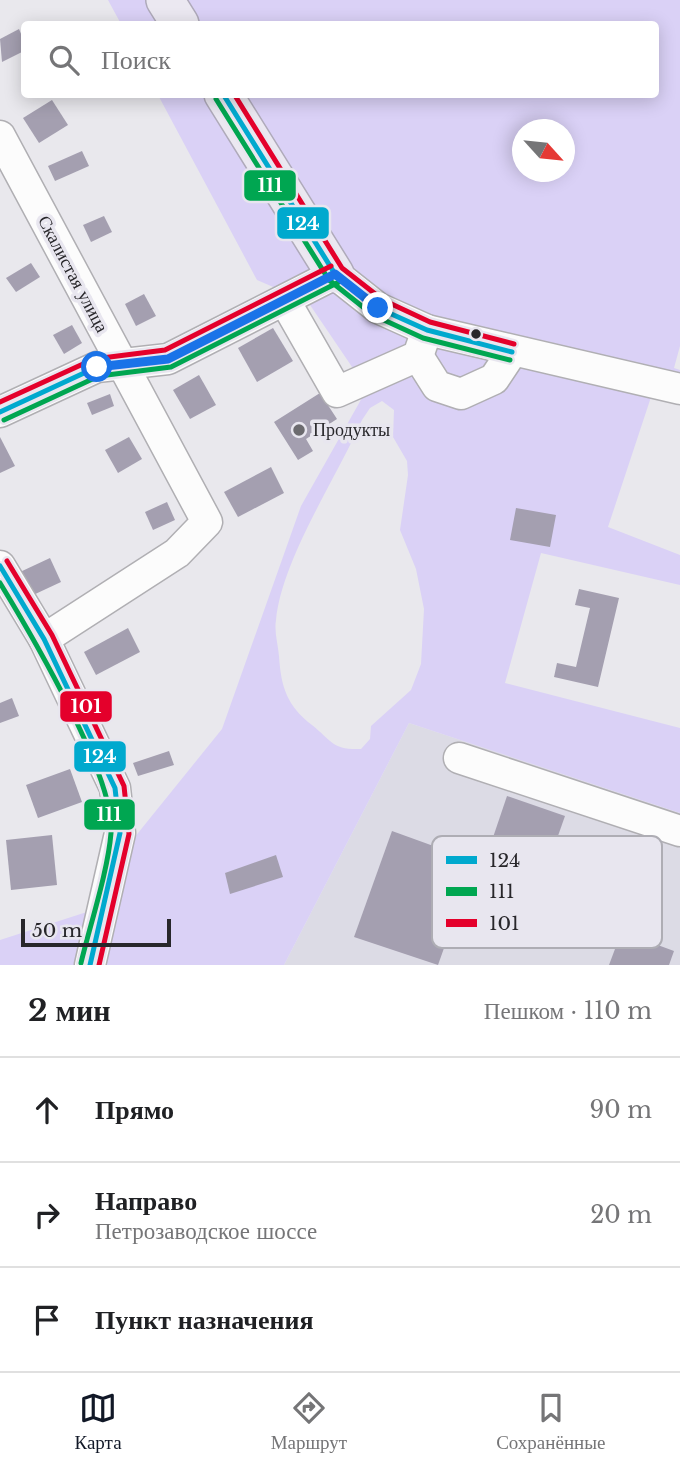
<!DOCTYPE html>
<html lang="ru">
<head>
<meta charset="utf-8">
<style>
  :root { --surface:#fff; --page:#f2f2f2; --text:#202124; --muted:#757577; --line:#e0e0e0; --accent:#111827 }
  body { margin:0; font-family:"Libre Baskerville",serif; background:var(--page); color:var(--text) }
  .compass { position:absolute; left:512px; top:119px; width:63px; height:63px; border-radius:50%; background:var(--surface); box-shadow:0 4px 18px #0003; rotate:117deg }
  .scale { position:absolute; left:21px; bottom:18px; width:150px; box-sizing:border-box; padding-left:7px; border:4px solid #28272b; border-top:0; font-size:19px; line-height:24px; white-space:nowrap; color:#28272b; -webkit-text-stroke:5px #e8e6ef; paint-order:stroke }
  .stop { position:absolute; width:21px; height:21px; margin:-16px; border:5px solid #1a73e8; border-radius:50%; background:#fff }
  .stop.end { background:#1a73e8; border-color:#fff; box-shadow:0 2px 7px #0008 }
  .list { margin:0; padding:0; list-style:none }
  h2 { display:flex; justify-content:space-between; align-items:center; height:91px; margin:0; padding:0 28px; font-size:30px }
  h2 small { font-size:23px; font-weight:400; color:var(--muted) }
  .list li { display:grid; grid-template-columns:46px 1fr auto; gap:21px; align-items:center; box-sizing:border-box; height:105px; padding:0 28px; border-top:2px solid var(--line) }
  .list b { display:block; font-size:26px; white-space:nowrap }
  .list p { margin:0; font-size:23px; white-space:nowrap; color:var(--muted) }
  .list em { font-size:23px; font-style:normal; color:var(--muted) }
  .icon { flex:none; width:38px; height:38px; fill:none; stroke:currentColor; stroke-width:2; stroke-linecap:round; stroke-linejoin:round }
  .map { position:relative; flex:none; width:680px; height:965px; overflow:hidden }
  .search { position:absolute; background:var(--surface); box-shadow:0 4px 18px #0003; left:21px; right:21px; top:21px; height:77px; display:flex; align-items:center; gap:18px; box-sizing:border-box; padding:0 24px; border-radius:7px; color:var(--muted); font-size:26px }
  .sheet { height:406px; background:var(--surface) }
  nav { display:flex; justify-content:space-around; align-items:center; box-sizing:border-box; height:98px; border-top:2px solid var(--line); background:var(--surface); font-size:19px; color:var(--muted) }
  nav a { display:grid; justify-items:center; gap:4px }
  nav .on { color:var(--accent) }
  .map>svg:first-child { display:block }
  .built { fill:#dcdbe5 }
  .green { fill:#dad1f6; fill-rule:evenodd }
  .building { fill:#a49fb0 }
  .lines { fill:none; stroke-linecap:round; stroke-linejoin:round }
  .minor-casing { stroke:#b0afb3; stroke-width:33 }
  .major-casing { stroke:#afaaba; stroke-width:40 }
  .minor { stroke:#fcfcfc; stroke-width:30 }
  .major { stroke:#ebe8f1; stroke-width:37 }
  .bus-1-casing { stroke:#e8e6ef; stroke-width:10 }
  .bus-2-casing { stroke:#e8e6ef; stroke-width:10 }
  .bus-3-casing { stroke:#e8e6ef; stroke-width:10 }
  .bus-1 { stroke:#00a9ce; stroke-width:5 }
  .bus-2 { stroke:#00a651; stroke-width:5 }
  .bus-3 { stroke:#e4002b; stroke-width:5 }
  .route { stroke:#1a73e8; stroke-width:9 }
  .bus-dot { fill:#28272b; stroke:#e8e6ef; stroke-width:2.5 }
  .poi-dot { fill:#6c6b6f; stroke:#e8e6ef; stroke-width:2.5 }
  .labels { text-anchor:middle; dominant-baseline:central; stroke-width:7; stroke-linejoin:round; paint-order:stroke }
  .street-label { font-size:18px; fill:#28272b; stroke:#e8e6ef }
  .poi-label { font-size:18px; fill:#28272b; stroke:#e8e6ef; text-anchor:start }
  .key { fill:#e8e6ef; stroke:#aeadb4; stroke-width:2 }
  .key-label { font-size:19px; fill:#28272b }
  .line-badge { stroke:#e8e6ef; stroke-width:2.5 }
  .badge-label { font-size:19px; text-anchor:middle; font-weight:bold; fill:#fff }
</style>
</head>
<body>
<div class="map">
<svg width="680" height="965" viewBox="0 0 680 965">
  <rect width="100%" height="100%" fill="#e9e8ed"/>
  <path class="built" d="M 409,723 L 680,813 L 680,965 L 284,965 Z"/>
  <path class="green" d="M 108,0 L 680,0 L 680,346 L 674,368 L 680,370 L 680,397 L 653,391 L 608,527 L 680,555 L 680,585 L 541,553 L 505,683 L 680,728 L 680,813 L 409,723 L 284,965 L 0,965 L 0,940 L 93,910 L 113,864 L 222,729 L 301,506 L 367,389 L 308,302 L 257,280 L 158,95 L 656,94 L 656,24 L 121,24 ZM 522,130 L 564,130 L 564,172 L 522,172 ZM 382,401 L 394,410 L 393,437 L 407,461 L 408,475 L 400,530 L 416,569 L 424,609 L 421,664 L 411,690 L 371,726 L 370,739 L 361,749 C 332,750 332,741 312,725 C 287,706 281,687 279,656 C 278,644 274,632 276,620 C 282,559 337,477 362,420 L 370,408 Z"/>
  <g class="building">
    <path d="M 19,29 L 24,41 L 24,51 L 2,62 L 0,39 Z"/>
    <path d="M 52,100 L 68,125 L 39,143 L 23,118 Z"/>
    <path d="M 82,151 L 89,166 L 55,181 L 48,166 Z"/>
    <path d="M 104,216 L 112,232 L 91,242 L 83,225 Z"/>
    <path d="M 31,263 L 40,277 L 16,292 L 6,278 Z"/>
    <path d="M 144,294 L 156,316 L 136,326 L 125,304 Z"/>
    <path d="M 72,325 L 82,343 L 64,354 L 53,335 Z"/>
    <path d="M 273,328 L 293,361 L 257,382 L 238,348 Z"/>
    <path d="M 199,375 L 216,405 L 190,419 L 173,390 Z"/>
    <path d="M 320,393 L 337,419 L 306,439 L 313,451 L 298,460 L 274,422 Z"/>
    <path d="M 110,394 L 114,406 L 92,415 L 87,403 Z"/>
    <path d="M 0,437 L 15,466 L 0,473 Z"/>
    <path d="M 129,437 L 142,459 L 118,473 L 105,450 Z"/>
    <path d="M 271,467 L 284,493 L 238,517 L 224,492 Z"/>
    <path d="M 167,502 L 175,520 L 153,530 L 145,512 Z"/>
    <path d="M 516,508 L 556,515 L 550,547 L 510,540 Z"/>
    <path d="M 50,558 L 61,582 L 31,596 L 20,572 Z"/>
    <path d="M 579,589 L 619,598 L 598,687 L 554,677 L 557,663 L 576,667 L 590,608 L 575,605 Z"/>
    <path d="M 128,628 L 140,652 L 96,675 L 84,652 Z"/>
    <path d="M 12,698 L 19,716 L 0,723 L 0,703 Z"/>
    <path d="M 169,751 L 174,765 L 138,776 L 133,763 Z"/>
    <path d="M 70,769 L 82,802 L 38,818 L 26,785 Z"/>
    <path d="M 507,796 L 565,816 L 541,884 L 484,864 Z"/>
    <path d="M 392,831 L 475,861 L 438,965 L 354,937 Z"/>
    <path d="M 52,835 L 57,885 L 11,890 L 6,840 Z"/>
    <path d="M 276,855 L 283,877 L 230,894 L 225,873 Z"/>
    <path d="M 624,925 L 639,930 L 636,937 L 674,951 L 669,965 L 609,965 Z"/>
  </g>
  <g class="lines">
    <g class="minor-casing">
      <g id="minor">
        <path d="M 0,136 L 207,522 L 177,553 L 44,639"/>
        <path d="M 285,301 L 337,392 L 418,356 L 427,330"/>
        <path d="M 418,356 L 437,386 L 461,394 L 494,379 L 512,352"/>
        <path d="M 0,412 L 97,367 L 168,359 L 335,274 L 378,308 L 427,330 L 680,389"/>
        <path d="M 0,566 L 44,639 L 115,788 L 120,833 L 90,965"/>
        <path d="M 459,758 L 680,831"/>
      </g>
    </g>
    <g class="major-casing">
      <g id="major">
        <path d="M 165,0 L 180,24"/>
        <path d="M 223,94 L 335,274"/>
      </g>
    </g>
    <use href="#minor" class="minor"/>
    <use href="#major" class="major"/>
    <g class="bus-1-casing">
      <g id="bus-1">
        <path d="M 223,94 L 335,274 L 378,308 L 427,330 L 512,352"/>
        <path d="M 0,412 L 97,367 L 168,359 L 335,274"/>
        <path d="M 0,566 L 44,639 L 115,788 L 120,833 L 90,965"/>
      </g>
    </g>
    <g class="bus-2-casing">
      <g id="bus-2">
        <path d="M 216,99 L 329,280 L 373,315 L 423,338 L 510,360"/>
        <path d="M 4,420 L 99,376 L 171,367 L 339,282"/>
        <path d="M 0,583 C 31,634 116,778 111,833 C 108,871 90,925 81,963"/>
      </g>
    </g>
    <g class="bus-3-casing">
      <g id="bus-3">
        <path d="M 234,94 L 342,268 L 383,300 L 430,322 L 514,344"/>
        <path d="M 0,402 L 94,359 L 165,350 L 331,266"/>
        <path d="M 7,561 L 52,635 L 124,786 L 129,834 L 99,965"/>
      </g>
    </g>
    <use href="#bus-1" class="bus-1"/>
    <use href="#bus-2" class="bus-2"/>
    <use href="#bus-3" class="bus-3"/>
  </g>
  <g class="lines">
    <path class="route" d="M 97,367 L 168,359 L 335,274 L 378,308"/>
  </g>
  <circle class="bus-dot" cx="476" cy="334" r="6"/>
  <circle class="poi-dot" cx="299" cy="430" r="7"/>
  <g class="labels">
    <g class="street-label">
      <text transform="translate(73 274) rotate(62)">Скалистая улица</text>
    </g>
    <g class="poi-label">
      <text x="313" y="430">Продукты</text>
    </g>
  </g>
  <rect x="432" y="836" width="230" height="112" rx="10" class="key"/>
  <rect x="446" y="856" width="31" height="8" fill="#00a9ce"/>
  <rect x="446" y="887" width="31" height="9" fill="#00a651"/>
  <rect x="446" y="919" width="31" height="8" fill="#e4002b"/>
  <g class="key-label">
    <text x="489" y="867">124</text>
    <text x="489" y="898">111</text>
    <text x="489" y="930">101</text>
  </g>
  <g class="line-badge">
    <rect x="243" y="169" width="54" height="33" rx="7" fill="#00a651"/>
    <rect x="276" y="206" width="54" height="34" rx="7" fill="#00a9ce"/>
    <rect x="59" y="690" width="54" height="33" rx="7" fill="#e4002b"/>
    <rect x="73" y="740" width="54" height="33" rx="7" fill="#00a9ce"/>
    <rect x="83" y="798" width="53" height="33" rx="7" fill="#00a651"/>
  </g>
  <g class="badge-label">
    <text x="270" y="192">111</text>
    <text x="303" y="230">124</text>
    <text x="86" y="713">101</text>
    <text x="100" y="763">124</text>
    <text x="109" y="821">111</text>
  </g>
</svg>
<svg class="compass" viewBox="-18 -18 36 36"><path d="M0-13l5 13h-10z" fill="#e53935"/><path d="M0 13l5-13h-10z" fill="#757577"/></svg>
<div class="scale">50 m</div>
<div class="stop" style="left:97px;top:367px"></div>
<div class="stop end" style="left:378px;top:308px"></div>
<div class="search"><svg class="icon" aria-label="search" viewBox="0 0 24 24"><circle cx="10" cy="10" r="6"/><path d="M15 15l6 6"/></svg>Поиск</div>
</div>
<section class="sheet">
<h2>2 мин<small>Пешком · 110 m</small></h2>
<ul class="list">
<li><svg class="icon" aria-label="ahead" viewBox="0 0 24 24"><path d="M12 20V5M6 11l6-6 6 6"/></svg><div><b>Прямо</b></div><em>90 m</em></li>
<li><svg class="icon" aria-label="right" viewBox="0 0 24 24"><path d="M7 20v-9h11M14 6l5 5-5 5"/></svg><div><b>Направо</b><p>Петрозаводское шоссе</p></div><em>20 m</em></li>
<li><svg class="icon" aria-label="arrive" viewBox="0 0 24 24"><path d="M6 21V4h12l-3 4 3 4H6"/></svg><div><b>Пункт назначения</b></div></li>
</ul>
</section>
<nav>
<a class="on"><svg class="icon" aria-label="map" viewBox="0 0 24 24"><path d="M3 6l6-2 6 2 6-2v14l-6 2-6-2-6 2zM9 4v14M15 6v14"/></svg>Карта</a>
<a><svg class="icon" aria-label="directions" viewBox="0 0 24 24"><path d="M12 3l9 9-9 9-9-9zM9 14v-3h6M13 9l2 2-2 2"/></svg>Маршрут</a>
<a><svg class="icon" aria-label="saved" viewBox="0 0 24 24"><path d="M7 4h10v16l-5-4-5 4z"/></svg>Сохранённые</a>
</nav>
</body>
</html>
